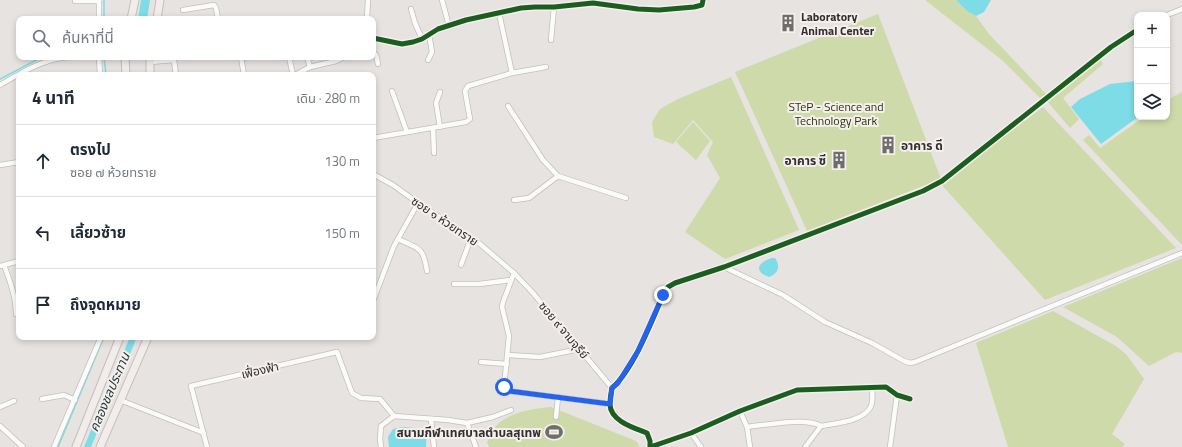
<!DOCTYPE html>
<html lang="th">
<head>
<meta charset="utf-8">
<style>
  :root { --surface:#fff; --page:#f2f2f3; --text:#1f2937; --muted:#747a83; --line:#e0e1e3 }
  body { margin:0; font-family:"Titillium Web","Noto Sans Thai",sans-serif; background:var(--page); color:var(--text) }
  .controls { position:absolute; right:12px; top:12px; display:grid; overflow:hidden; border-radius:8px; box-shadow:0 2px 6px #0003 }
  .controls button { width:36px; height:36px; display:grid; place-items:center; padding:0; border:0; border-bottom:1px solid var(--line); background:var(--surface); color:var(--text); font:20px sans-serif }
  .stop { position:absolute; width:12px; height:12px; margin:-9px; border:3px solid #2563eb; border-radius:50%; background:#fff }
  .stop.end { background:#2563eb; border-color:#fff; box-shadow:0 1px 4px #0008 }
  .list { margin:0; padding:0; list-style:none }
  h2 { display:flex; justify-content:space-between; align-items:center; height:52px; margin:0; padding:0 16px; font-size:17px }
  h2 small { font-size:13px; font-weight:400; color:var(--muted) }
  .list li { display:grid; grid-template-columns:26px 1fr auto; gap:12px; align-items:center; box-sizing:border-box; height:72px; padding:0 16px; border-top:1px solid var(--line) }
  .list b { display:block; font-size:15px; white-space:nowrap }
  .list p { margin:0; font-size:13px; white-space:nowrap; color:var(--muted) }
  .list em { font-size:13px; font-style:normal; color:var(--muted) }
  .icon { flex:none; width:22px; height:22px; fill:none; stroke:currentColor; stroke-width:2; stroke-linecap:round; stroke-linejoin:round }
  .map { position:relative; flex:none; width:1182px; height:447px; overflow:hidden }
  .search { position:absolute; background:var(--surface); box-shadow:0 2px 6px #0003; left:16px; top:16px; width:360px; height:44px; display:flex; align-items:center; gap:10px; box-sizing:border-box; padding:0 14px; border-radius:8px; color:var(--muted); font-size:15px }
  .panel { position:absolute; background:var(--surface); box-shadow:0 2px 6px #0003; left:16px; top:72px; width:360px; height:268px; border-radius:8px }
  .map>svg:first-child { display:block }
  .green { fill:#cfdaaa }
  .water { fill:#7ddce6 }
  .lines { fill:none; stroke-linecap:round; stroke-linejoin:round }
  .stream { stroke:#7ddce6; stroke-width:1.5 }
  .street-casing { stroke:#c2c0be; stroke-width:6 }
  .primary-casing { stroke:#c1bfbf; stroke-width:9 }
  .street { stroke:#fbfbfa; stroke-width:4.5 }
  .primary { stroke:#f2edea; stroke-width:7 }
  .cycleway-casing { stroke:#f5efed; stroke-width:8 }
  .cycleway { stroke:#1b5e20; stroke-width:5 }
  .route { stroke:#2563eb; stroke-width:5 }
  .labels { text-anchor:middle; dominant-baseline:central; stroke-width:4; stroke-linejoin:round; paint-order:stroke }
  .poi-label { font-size:12px; font-weight:bold; fill:#312f2e; stroke:#f5efed; text-anchor:start }
  .park-label { font-size:12px; fill:#2c340e; stroke:#f5efed }
  .street-label { font-size:12px; fill:#312f2e; stroke:#f5efed }
  .water-label { font-size:13px; font-style:italic; fill:#1c3336; stroke:#f5efed }
</style>
</head>
<body>
<div class="map">
<svg width="1182" height="447" viewBox="0 0 1182 447">
  <rect width="100%" height="100%" fill="#e6e3e1"/>
  <g class="green">
    <path d="M 925,0 L 956,0 L 967,11 L 976,16 L 989,34 L 1046,94 L 1041,99 L 1002,60 Z"/>
    <path d="M 878,14 L 941,179 L 807,231 L 735,72 Z"/>
    <path d="M 1099,58 L 1103,64 L 1063,98 L 1079,119 L 1070,128 L 1047,101 L 1049,97 Z"/>
    <path d="M 731,77 L 799,230 L 725,259 L 685,232 L 720,178 L 707,155 L 713,142 L 693,120 L 673,144 L 654,137 L 652,122 L 660,109 L 678,99 Z"/>
    <path d="M 1182,92 L 1182,245 L 1083,140 L 1089,135 L 1100,148 L 1144,117 L 1167,117 L 1167,100 Z"/>
    <path d="M 1043,107 L 1176,248 L 1045,300 L 941,184 Z"/>
    <path d="M 693,122 L 710,141 L 696,160 L 676,142 Z"/>
    <path d="M 1182,258 L 1182,353 L 1176,352 L 1149,366 L 1117,337 L 1063,307 Z"/>
    <path d="M 1053,311 L 1116,346 L 1126,354 L 1144,379 L 1112,434 L 1125,444 L 1123,447 L 1008,447 L 976,343 Z"/>
    <path d="M 551,407 L 636,441 L 640,447 L 489,447 L 487,442 C 491,436 494,427 499,423 C 514,411 533,409 551,407 Z"/>
  </g>
  <g class="water">
    <path d="M 141,0 L 150,0 L 147,19 L 138,19 Z"/>
    <path d="M 956,0 L 991,0 L 984,12 L 976,16 L 967,11 Z"/>
    <path d="M 1137,81 L 1137,117 L 1138,117 L 1101,144 L 1071,107 L 1080,99 L 1110,84 Z"/>
    <path d="M 772,258 L 775,258 C 781,267 778,273 769,277 C 753,271 758,262 772,258 Z"/>
    <path d="M 130,337 L 137,337 L 91,447 L 84,447 Z"/>
    <path d="M 403,427 L 427,429 L 426,447 L 389,447 L 388,437 L 393,429 Z"/>
  </g>
  <g class="lines">
    <g class="stream">
      <path d="M 104,0 L 104,19"/>
      <path d="M 104,57 L 106,75"/>
      <path d="M 0,79 L 42,57"/>
      <path d="M 58,447 L 104,337"/>
    </g>
    <g class="street-casing">
      <g id="street">
        <path d="M 442,0 L 449,26"/>
        <path d="M 75,1 L 99,1"/>
        <path d="M 411,9 L 415,23 L 422,39"/>
        <path d="M 183,10 L 214,5 L 216,8 L 218,19"/>
        <path d="M 499,13 L 512,73"/>
        <path d="M 1167,15 L 1182,9"/>
        <path d="M 99,19 L 99,0"/>
        <path d="M 367,19 L 368,0"/>
        <path d="M 373,38 L 402,44 L 413,42 L 422,39 L 438,29 L 466,20 L 521,8 L 535,7 L 554,7 L 593,3 L 638,9 L 659,10 L 694,7 L 702,5 L 703,0"/>
        <path d="M 551,40 L 554,7"/>
        <path d="M 373,52 L 376,55 L 378,64"/>
        <path d="M 99,57 L 100,75"/>
        <path d="M 241,57 L 244,75"/>
        <path d="M 289,57 L 293,75"/>
        <path d="M 307,57 L 310,67"/>
        <path d="M 428,60 L 432,52 L 429,34"/>
        <path d="M 150,62 L 174,60 L 176,75"/>
        <path d="M 295,75 L 310,67 L 336,61 L 344,57"/>
        <path d="M 0,85 C 21,73 43,59 68,57"/>
        <path d="M 392,91 L 407,132"/>
        <path d="M 440,92 L 436,103 L 440,127"/>
        <path d="M 508,106 L 543,160 L 558,176"/>
        <path d="M 433,128 L 434,153"/>
        <path d="M 373,138 L 466,122 L 470,119 L 465,91 L 468,86 L 512,73 L 546,67"/>
        <path d="M 0,165 L 19,162"/>
        <path d="M 373,174 L 393,185 L 418,203 L 480,244 L 514,273 L 533,293 L 612,388"/>
        <path d="M 514,200 L 529,198 L 558,176 L 626,198"/>
        <path d="M 398,239 C 419,249 423,246 427,271"/>
        <path d="M 4,265 C 10,281 16,297 16,314"/>
        <path d="M 461,265 L 471,238"/>
        <path d="M 0,266 L 19,261"/>
        <path d="M 724,267 L 783,295 L 825,322 L 872,343 L 904,361 L 910,363 L 915,362 L 1182,253"/>
        <path d="M 514,273 L 503,302 L 502,307 L 509,336 L 504,387 L 505,390 L 509,391 L 610,404"/>
        <path d="M 454,284 L 479,284 L 511,280"/>
        <path d="M 373,301 L 394,246 L 418,203"/>
        <path d="M 508,355 L 540,357 L 580,349"/>
        <path d="M 481,362 L 507,364"/>
        <path d="M 42,399 L 64,395 L 75,400"/>
        <path d="M 910,399 L 897,395 L 886,387 L 797,390 L 740,411 L 691,433 L 650,447 L 650,441 L 647,433 C 634,428 610,421 610,404 C 610,399 611,393 612,388 C 633,370 652,321 663,295 L 668,287 L 675,283 L 724,267 L 923,191 L 942,181 L 1111,47 L 1137,30"/>
        <path d="M 120,400 L 204,433"/>
        <path d="M 0,407 L 14,401"/>
        <path d="M 740,411 L 747,427 L 750,447"/>
        <path d="M 556,417 L 558,397"/>
        <path d="M 431,419 L 434,447"/>
        <path d="M 467,423 L 476,447"/>
        <path d="M 0,426 L 23,447"/>
        <path d="M 747,427 C 766,425 804,417 821,426"/>
        <path d="M 691,433 L 701,447"/>
        <path d="M 54,447 L 101,337"/>
        <path d="M 207,447 L 191,386 L 337,352 L 352,393 L 361,398 L 380,399 L 394,416"/>
        <path d="M 381,447 L 380,439 L 381,426 L 394,416 L 448,420 L 467,423 L 493,417 L 511,410"/>
        <path d="M 805,447 L 821,426 C 836,423 861,422 870,408 C 874,402 872,394 872,387"/>
        <path d="M 890,447 L 897,395"/>
      </g>
    </g>
    <g class="primary-casing">
      <g id="primary">
        <path d="M 131,19 L 135,0"/>
        <path d="M 157,19 L 160,0"/>
        <path d="M 125,57 L 126,75"/>
        <path d="M 150,75 L 150,57"/>
        <path d="M 76,447 L 120,337"/>
        <path d="M 100,447 L 148,337"/>
      </g>
    </g>
    <use href="#street" class="street"/>
    <use href="#primary" class="primary"/>
    <g class="cycleway-casing">
      <g id="cycleway">
        <path d="M 373,38 L 402,44 L 413,42 L 422,39 L 438,29 L 466,20 L 521,8 L 535,7 L 554,7 L 593,3 L 638,9 L 659,10 L 694,7 L 702,5 L 703,0"/>
        <path d="M 910,399 L 897,395 L 886,387 L 797,390 L 740,411 L 691,433 L 650,447 L 650,441 L 647,433 C 634,428 610,421 610,404 C 610,399 611,393 612,388 C 633,370 652,321 663,295 L 668,287 L 675,283 L 724,267 L 923,191 L 942,181 L 1111,47 L 1137,30"/>
      </g>
    </g>
    <use href="#cycleway" class="cycleway"/>
  </g>
  <g class="lines">
    <path class="route" d="M 504,387 L 505,390 L 509,391 L 610,404 L 612,388 L 618,383 L 638,351 L 663,295"/>
  </g>
  <defs>
    <g id="building-bare" transform="scale(1.38)"><path d="M-4-6H4V6H1V3H-1V6H-4ZM-2.5-4.3h1.7v1.8h-1.7ZM.8-4.3h1.7v1.8H.8ZM-2.5-1h1.7V.8h-1.7ZM.8-1h1.7V.8H.8Z" fill="#706e6d" stroke="#f5efed" stroke-width="2.5" paint-order="stroke"/></g>
    <g id="stadium-bare" transform="scale(1.38)"><path d="M0-5a6.5 5 0 1 0 0 10a6.5 5 0 1 0 0-10ZM-3.5-1.8h7v3.6h-7Z" fill="#706e6d" stroke="#f5efed" stroke-width="2.5" paint-order="stroke"/></g>
  </defs>
  <g fill-rule="evenodd">
    <use href="#building-bare" x="788" y="23"/>
    <use href="#building-bare" x="888" y="145"/>
    <use href="#building-bare" x="839" y="160"/>
    <use href="#stadium-bare" x="554" y="432"/>
  </g>
  <g class="labels">
    <g class="poi-label">
      <text x="801" y="16">Laboratory<tspan x="801" dy="14">Animal Center</tspan></text>
      <text x="901" y="145">อาคาร ดี</text>
      <text x="826" y="160" text-anchor="end">อาคาร ซี</text>
      <text x="541" y="432" text-anchor="end">สนามกีฬาเทศบาลตำบลสุเทพ</text>
    </g>
    <g class="park-label">
      <text x="836" y="106">STeP - Science and<tspan x="836" dy="14">Technology Park</tspan></text>
    </g>
    <g class="street-label">
      <text transform="translate(445 221) rotate(34)">ซอย ๑ ห้วยทราย</text>
      <text transform="translate(564 330) rotate(50)">ซอย ๙ จามจุรีย์</text>
      <text transform="translate(260 370) rotate(-13)">เฟื่องฟ้า</text>
    </g>
    <g class="water-label">
      <text transform="translate(109 392) rotate(-67)">คลองชลประทาน</text>
    </g>
  </g>
</svg>
<div class="controls">
<button>+</button>
<button>−</button>
<button><svg class="icon" aria-label="layers" viewBox="0 0 24 24"><path d="M12 4l9 5-9 5-9-5zM3 14l9 5 9-5"/></svg></button>
</div>
<div class="stop" style="left:504px;top:387px"></div>
<div class="stop end" style="left:663px;top:295px"></div>
<div class="search"><svg class="icon" aria-label="search" viewBox="0 0 24 24"><circle cx="10" cy="10" r="6"/><path d="M15 15l6 6"/></svg>ค้นหาที่นี่</div>
<section class="panel">
<h2>4 นาที<small>เดิน · 280 m</small></h2>
<ul class="list">
<li><svg class="icon" aria-label="ahead" viewBox="0 0 24 24"><path d="M12 20V5M6 11l6-6 6 6"/></svg><div><b>ตรงไป</b><p>ซอย ๗ ห้วยทราย</p></div><em>130 m</em></li>
<li><svg class="icon" aria-label="left" viewBox="0 0 24 24"><path d="M17 20v-9H6M10 6l-5 5 5 5"/></svg><div><b>เลี้ยวซ้าย</b></div><em>150 m</em></li>
<li><svg class="icon" aria-label="arrive" viewBox="0 0 24 24"><path d="M6 21V4h12l-3 4 3 4H6"/></svg><div><b>ถึงจุดหมาย</b></div></li>
</ul>
</section>
</div>
</body>
</html>
